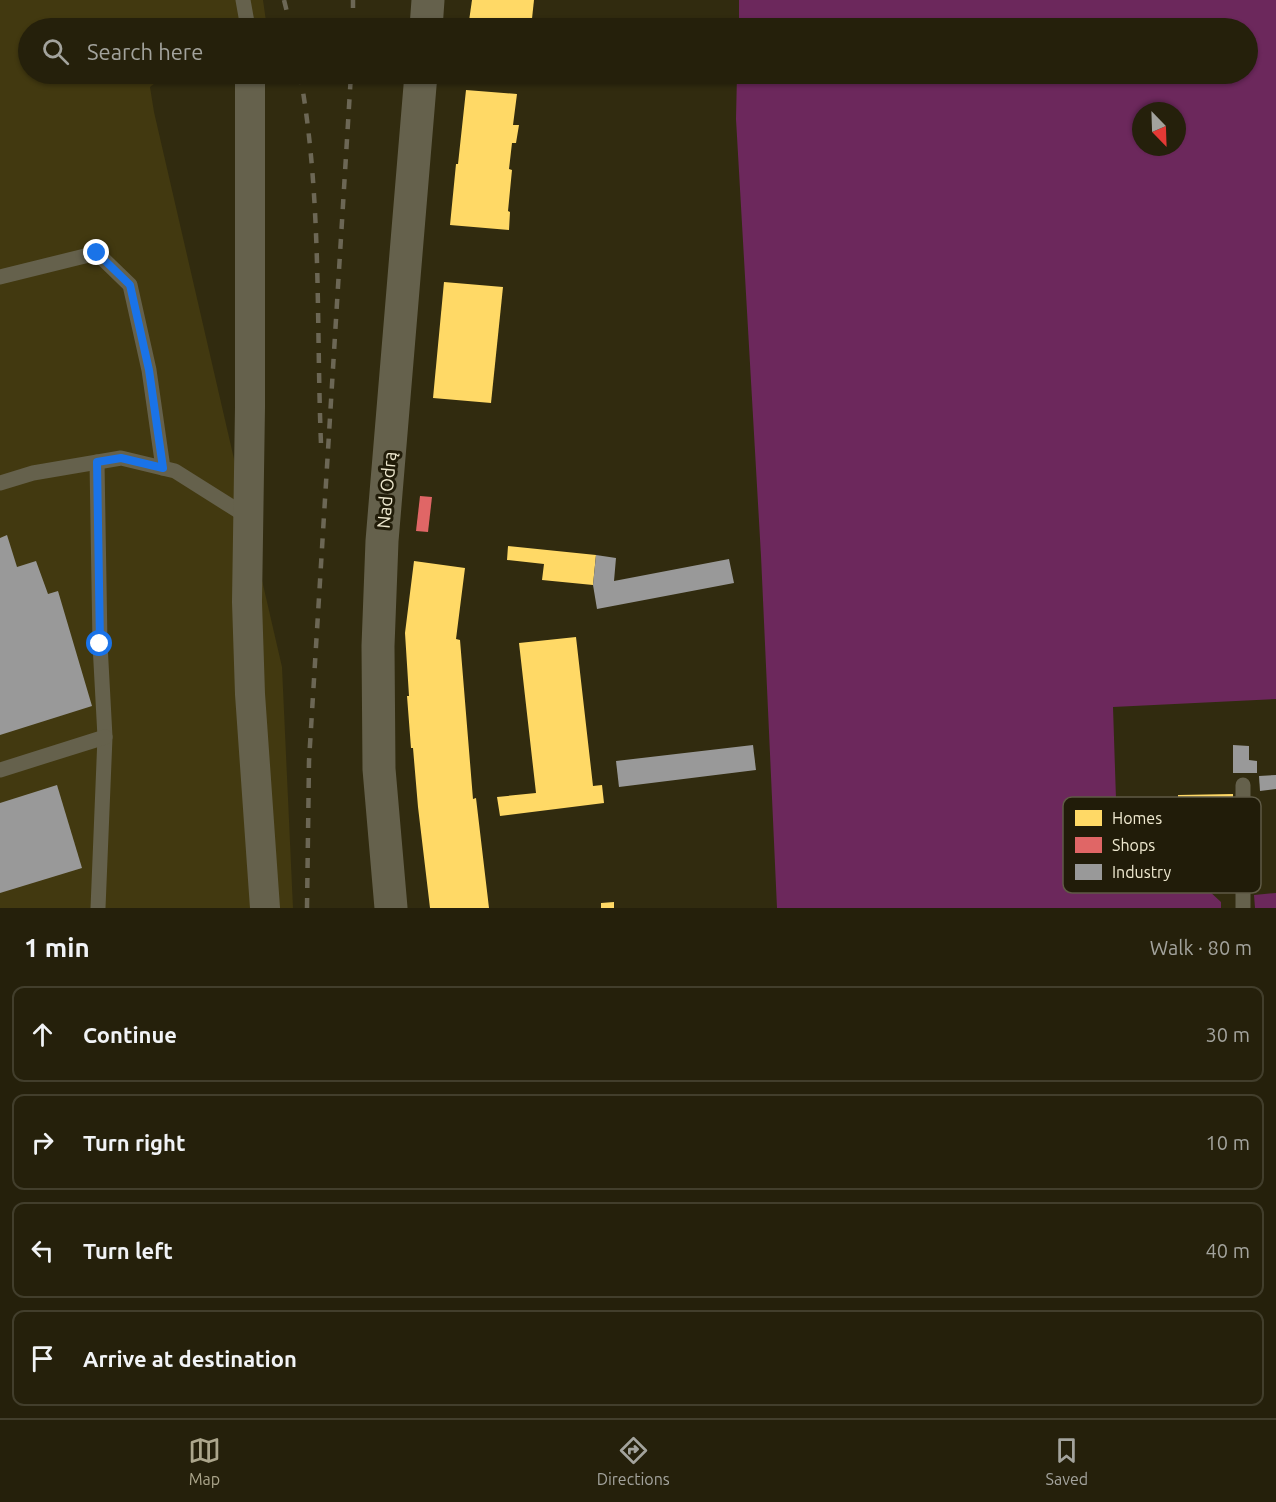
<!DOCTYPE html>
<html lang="en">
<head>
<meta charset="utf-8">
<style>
  :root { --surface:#25200b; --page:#2d2814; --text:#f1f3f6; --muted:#a3a39d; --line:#423e2c; --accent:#aca68c }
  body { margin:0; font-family:Ubuntu,sans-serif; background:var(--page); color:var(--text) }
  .compass { position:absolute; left:1132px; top:102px; width:54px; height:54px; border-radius:50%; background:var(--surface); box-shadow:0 2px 4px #0004; rotate:157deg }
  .stop { position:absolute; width:18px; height:18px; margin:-14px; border:4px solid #1a73e8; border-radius:50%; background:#fff }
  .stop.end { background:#1a73e8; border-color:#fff; box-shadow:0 2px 6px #0008 }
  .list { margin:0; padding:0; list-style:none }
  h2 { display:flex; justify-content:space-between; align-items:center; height:78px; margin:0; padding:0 24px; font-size:26px }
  h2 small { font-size:20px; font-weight:400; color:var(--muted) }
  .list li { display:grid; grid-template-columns:39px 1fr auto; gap:18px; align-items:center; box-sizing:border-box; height:96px; margin:0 12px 12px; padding:0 12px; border:2px solid var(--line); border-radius:12px }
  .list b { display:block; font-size:22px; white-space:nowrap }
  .list em { font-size:20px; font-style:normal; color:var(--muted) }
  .icon { flex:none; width:33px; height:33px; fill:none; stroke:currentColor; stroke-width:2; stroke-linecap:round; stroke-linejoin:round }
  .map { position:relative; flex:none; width:1276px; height:908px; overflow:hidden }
  .search { position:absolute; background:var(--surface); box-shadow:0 2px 4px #0004; left:18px; right:18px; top:18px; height:66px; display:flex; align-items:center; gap:15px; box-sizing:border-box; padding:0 21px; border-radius:33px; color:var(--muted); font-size:22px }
  .sheet { height:510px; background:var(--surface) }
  nav { display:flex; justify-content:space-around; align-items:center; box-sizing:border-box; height:84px; border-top:2px solid var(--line); background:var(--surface); font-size:16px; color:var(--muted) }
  nav a { display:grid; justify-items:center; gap:3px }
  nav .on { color:var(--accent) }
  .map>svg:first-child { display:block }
  .built { fill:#423910 }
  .green { fill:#6c285c; fill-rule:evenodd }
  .homes { fill:#ffd966 }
  .shops { fill:#e06666 }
  .industry { fill:#999 }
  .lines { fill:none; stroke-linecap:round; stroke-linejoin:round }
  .lane { stroke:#65614c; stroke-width:15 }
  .street { stroke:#65614c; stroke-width:30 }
  .secondary { stroke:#65614c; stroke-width:33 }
  .rail { stroke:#6c6755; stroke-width:4.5; stroke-dasharray:10 10; stroke-linecap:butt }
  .route { stroke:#1a73e8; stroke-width:8 }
  .labels { text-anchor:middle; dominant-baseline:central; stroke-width:6; stroke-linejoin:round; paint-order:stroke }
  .street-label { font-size:18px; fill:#efe9d0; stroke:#211c09 }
  .key { fill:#211c09; stroke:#5f5a45; stroke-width:1.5 }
  .key-label { font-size:16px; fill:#efe9d0 }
</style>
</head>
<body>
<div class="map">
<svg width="1276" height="908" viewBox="0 0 1276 908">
  <rect width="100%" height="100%" fill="#312b0f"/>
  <path class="built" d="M 0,0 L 263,0 L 267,28 L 28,28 L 28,74 L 167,74 L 150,87 L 154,112 L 282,667 L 293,908 L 0,908 Z"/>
  <g class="green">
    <path d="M 739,0 L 1276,0 L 1276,699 L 1113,707 L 1119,891 L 1208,890 L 1221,902 L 1221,908 L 777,908 L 761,556 L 736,119 L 737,74 L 1248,74 L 1248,28 L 739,28 ZM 1141,111 L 1177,111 L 1177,147 L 1141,147 Z"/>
    <path d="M 1276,893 L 1276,908 L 1255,908 L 1254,895 Z"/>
  </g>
  <g class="homes">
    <path d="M 472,0 L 534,0 L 531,28 L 468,28 Z"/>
    <path d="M 477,74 L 526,74 L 525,80 L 477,75 Z"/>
    <path d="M 466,90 L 517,94 L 513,125 L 519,125 L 516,143 L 512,143 L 509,169 L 512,170 L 508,211 L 510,212 L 509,230 L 450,225 L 456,164 L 458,164 Z"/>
    <path d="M 444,282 L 503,287 L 491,403 L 433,398 Z"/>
    <path d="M 508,546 L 596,555 L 593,585 L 542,580 L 544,564 L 507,560 Z"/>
    <path d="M 414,561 L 465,568 L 456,639 L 460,640 L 473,799 L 476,798 L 489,908 L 430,908 L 418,807 L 413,748 L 411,748 L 407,696 L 409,696 L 405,633 Z"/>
    <path d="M 576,637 L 593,786 L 602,785 L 604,803 L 500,816 L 497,797 L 536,793 L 519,643 Z"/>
    <path d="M 1233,794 L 1234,848 L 1225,848 L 1225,863 L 1189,863 L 1189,850 L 1179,850 L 1178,795 Z"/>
    <path d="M 614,902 L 614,908 L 601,908 L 601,903 Z"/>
  </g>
  <path class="shops" d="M 420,496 L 432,497 L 428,532 L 416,531 Z"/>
  <g class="industry">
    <path d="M 7,535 L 17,567 L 36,561 L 48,594 L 58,591 L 92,706 L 0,735 L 0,538 Z"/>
    <path d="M 596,555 L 616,558 L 614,581 L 729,559 L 734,583 L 597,609 L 593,585 Z"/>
    <path d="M 753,745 L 756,770 L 619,787 L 616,761 Z"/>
    <path d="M 1233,745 L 1249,746 L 1249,760 L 1257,761 L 1257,773 L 1233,773 Z"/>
    <path d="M 1276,775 L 1276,789 L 1260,791 L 1259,776 Z"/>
    <path d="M 57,785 L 82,868 L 0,893 L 0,803 Z"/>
  </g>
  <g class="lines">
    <g class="lane">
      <path d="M 243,0 L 248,28"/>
      <path d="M 0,277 L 97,253 L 130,285 L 149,370 L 163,468"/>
      <path d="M 97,462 L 100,644 L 105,737 L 98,908"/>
      <path d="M 0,483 L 33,473 L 121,458 L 175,471 L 248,517"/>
      <path d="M 0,770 L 105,737"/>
      <path d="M 1243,908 L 1243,785"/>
    </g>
    <path class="street" d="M 250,74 L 250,407 L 247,602 L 250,694 L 265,908"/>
    <g class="secondary">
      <path d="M 426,28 L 428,0"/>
      <path d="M 391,908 L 379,769 L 378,646 L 382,541 L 421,74"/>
    </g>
    <g class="rail">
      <path d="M 284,0 L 291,28"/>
      <path d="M 353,28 L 353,0"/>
      <path d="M 300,74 C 322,196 316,320 321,444"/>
      <path d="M 307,908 L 309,761 L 351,74"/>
    </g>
  </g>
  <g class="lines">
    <path class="route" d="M 97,253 L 130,285 L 149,370 L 163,468 L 121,458 L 97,462 L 100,644"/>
  </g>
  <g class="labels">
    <g class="street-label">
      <text transform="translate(386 490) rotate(-85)">Nad Odrą</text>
    </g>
  </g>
  <rect x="1063" y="797" width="198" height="96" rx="9" class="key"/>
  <rect x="1075" y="810" width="27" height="16" fill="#ffd966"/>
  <rect x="1075" y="837" width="27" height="16" fill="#e06666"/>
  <rect x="1075" y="864" width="27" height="16" fill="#999"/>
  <g class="key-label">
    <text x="1112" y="824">Homes</text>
    <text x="1112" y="851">Shops</text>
    <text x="1112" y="878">Industry</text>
  </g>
</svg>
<svg class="compass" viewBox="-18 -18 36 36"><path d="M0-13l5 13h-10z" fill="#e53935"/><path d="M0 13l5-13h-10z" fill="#a3a39d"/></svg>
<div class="stop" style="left:100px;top:644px"></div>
<div class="stop end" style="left:97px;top:253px"></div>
<div class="search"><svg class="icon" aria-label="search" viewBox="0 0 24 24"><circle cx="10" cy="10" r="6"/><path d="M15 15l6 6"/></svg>Search here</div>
</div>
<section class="sheet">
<h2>1 min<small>Walk · 80 m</small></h2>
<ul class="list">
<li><svg class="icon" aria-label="ahead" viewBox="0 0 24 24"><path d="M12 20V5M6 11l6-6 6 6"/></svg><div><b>Continue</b></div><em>30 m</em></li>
<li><svg class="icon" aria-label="right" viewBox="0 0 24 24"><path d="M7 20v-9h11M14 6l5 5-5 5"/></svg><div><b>Turn right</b></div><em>10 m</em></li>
<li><svg class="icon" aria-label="left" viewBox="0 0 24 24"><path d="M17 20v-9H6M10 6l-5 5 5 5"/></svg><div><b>Turn left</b></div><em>40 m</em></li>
<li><svg class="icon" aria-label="arrive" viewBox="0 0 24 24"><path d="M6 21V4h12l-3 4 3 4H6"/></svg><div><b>Arrive at destination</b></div></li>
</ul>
</section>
<nav>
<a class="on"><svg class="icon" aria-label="map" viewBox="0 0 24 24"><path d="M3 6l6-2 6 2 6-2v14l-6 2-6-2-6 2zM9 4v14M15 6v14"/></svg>Map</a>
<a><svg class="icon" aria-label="directions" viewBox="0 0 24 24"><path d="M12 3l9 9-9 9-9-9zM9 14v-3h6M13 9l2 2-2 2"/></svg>Directions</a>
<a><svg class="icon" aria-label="saved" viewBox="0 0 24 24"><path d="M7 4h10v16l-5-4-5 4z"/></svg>Saved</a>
</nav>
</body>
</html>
